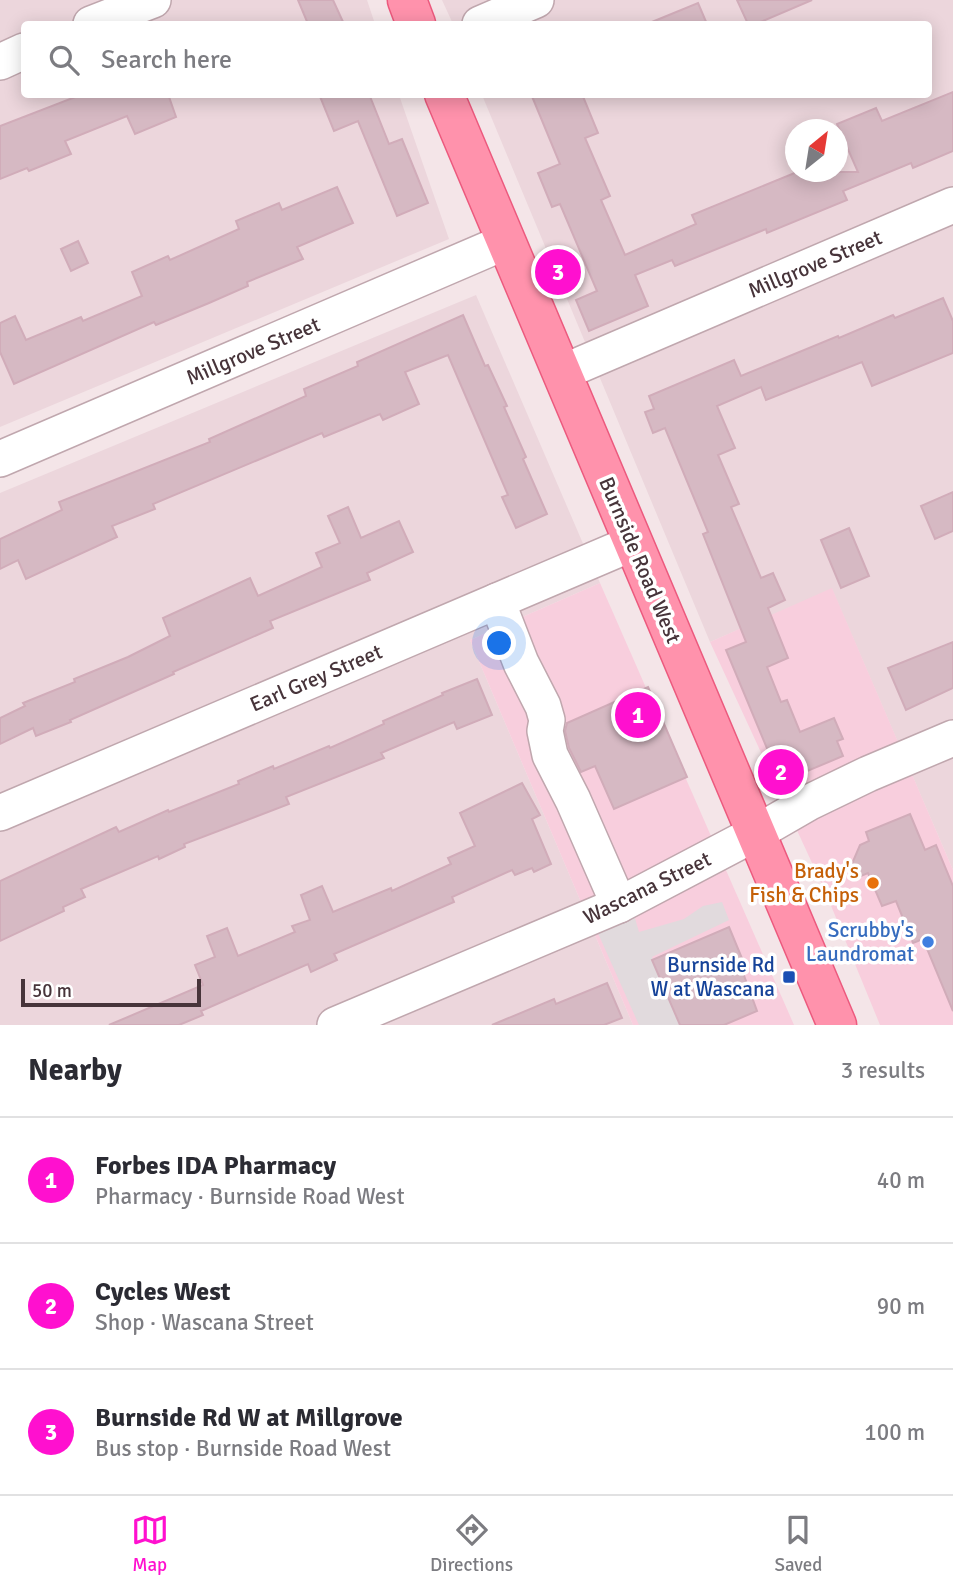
<!DOCTYPE html>
<html lang="en">
<head>
<meta charset="utf-8">
<style>
  :root { --surface:#fff; --page:#f2f2f3; --text:#2b2b33; --muted:#7c7c81; --line:#e1e1e2; --accent:#ff10cf }
  body { margin:0; font-family:Signika,sans-serif; background:var(--page); color:var(--text) }
  .compass { position:absolute; left:785px; top:119px; width:63px; height:63px; border-radius:50%; background:var(--surface); box-shadow:0 4px 18px #0003; rotate:30deg }
  .scale { position:absolute; left:21px; bottom:18px; width:180px; box-sizing:border-box; padding-left:7px; border:4px solid #47343a; border-top:0; font-size:19px; line-height:24px; white-space:nowrap; color:#47343a; -webkit-text-stroke:5px #fff; paint-order:stroke }
  .you { position:absolute; left:500px; top:644px; width:24px; height:24px; margin:-18px; border:5px solid #fff; border-radius:50%; background:#1a73e8; box-shadow:0 0 0 10px #1a73e833 }
  .badge { display:grid; place-items:center; width:46px; height:46px; border-radius:50%; background:var(--accent); color:#fff; font-size:23px; font-weight:700 }
  .pin { position:absolute; translate:-50% -50%; border:4px solid #fff; box-shadow:0 2px 7px #0006 }
  .list { margin:0; padding:0; list-style:none }
  h2 { display:flex; justify-content:space-between; align-items:center; height:91px; margin:0; padding:0 28px; font-size:30px }
  h2 small { font-size:23px; font-weight:400; color:var(--muted) }
  .list li { display:grid; grid-template-columns:46px 1fr auto; gap:21px; align-items:center; box-sizing:border-box; height:126px; padding:0 28px; border-top:2px solid var(--line) }
  .list b { display:block; font-size:26px; white-space:nowrap }
  .list p { margin:0; font-size:23px; white-space:nowrap; color:var(--muted) }
  .list em { font-size:23px; font-style:normal; color:var(--muted) }
  .icon { flex:none; width:38px; height:38px; fill:none; stroke:currentColor; stroke-width:2; stroke-linecap:round; stroke-linejoin:round }
  .map { position:relative; flex:none; width:953px; height:1025px; overflow:hidden }
  .search { position:absolute; background:var(--surface); box-shadow:0 4px 18px #0003; left:21px; right:21px; top:21px; height:77px; display:flex; align-items:center; gap:18px; box-sizing:border-box; padding:0 24px; border-radius:7px; color:var(--muted); font-size:26px }
  .sheet { height:469px; background:var(--surface) }
  nav { display:flex; justify-content:space-around; align-items:center; box-sizing:border-box; height:98px; border-top:2px solid var(--line); background:var(--surface); font-size:19px; color:var(--muted) }
  nav a { display:grid; justify-items:center; gap:4px }
  nav .on { color:var(--accent) }
  .map>svg:first-child { display:block }
  .residential { fill:#ecd6dc; fill-rule:evenodd }
  .commercial { fill:#f8cedd }
  .parking { fill:#e1dadd }
  .building { fill:#d6b9c3; stroke:#d1acb9; stroke-width:2 }
  .lines { fill:none; stroke-linecap:round; stroke-linejoin:round }
  .minor-casing { stroke:#c0a7ae; stroke-width:38 }
  .major-casing { stroke:#ec5a7e; stroke-width:41 }
  .minor { stroke:#fff; stroke-width:35 }
  .major { stroke:#ff92ac; stroke-width:38 }
  .food-dot { fill:#e8710a; stroke:#fff; stroke-width:2.5 }
  .shop-dot { fill:#3f7fe0; stroke:#fff; stroke-width:2.5 }
  .transit-dot { fill:#1a4fb4; stroke:#fff; stroke-width:2.5 }
  .labels { text-anchor:middle; dominant-baseline:central; stroke-width:7; stroke-linejoin:round; paint-order:stroke }
  .street-label { font-size:21px; fill:#47343a; stroke:#fff }
  .food-label { font-size:21px; fill:#c56008; stroke:#fff; text-anchor:end }
  .shop-label { font-size:21px; fill:#366cbe; stroke:#fff; text-anchor:end }
  .transit-label { font-size:21px; fill:#164399; stroke:#fff; text-anchor:end }
</style>
</head>
<body>
<div class="map">
<svg width="953" height="1025" viewBox="0 0 953 1025">
  <rect width="100%" height="100%" fill="#f4e5e8"/>
  <g class="residential">
    <path d="M 0,0 L 367,0 L 375,24 L 24,24 L 24,94 L 399,95 L 449,239 L 0,427 Z"/>
    <path d="M 442,0 L 953,0 L 953,870 L 832,589 L 710,642 L 482,95 L 928,94 L 928,24 L 453,24 ZM 796,130 L 838,130 L 838,172 L 796,172 Z"/>
    <path d="M 476,295 L 600,583 L 470,640 L 633,1025 L 0,1025 L 0,493 Z"/>
  </g>
  <g class="commercial">
    <path d="M 600,583 L 794,1025 L 633,1025 L 470,640 Z"/>
    <path d="M 832,588 L 953,870 L 953,1025 L 880,1025 L 825,891 L 710,642 Z"/>
  </g>
  <path class="parking" d="M 722,902 L 729,920 L 652,957 L 679,1025 L 639,1025 L 597,931 L 634,915 L 639,932 L 684,919 L 703,906 Z"/>
  <g class="building">
    <path d="M 298,0 L 333,0 L 344,24 L 308,24 Z"/>
    <path d="M 737,0 L 812,0 L 756,24 L 748,24 Z"/>
    <path d="M 698,3 L 707,24 L 647,24 Z"/>
    <path d="M 953,92 L 953,151 L 913,168 L 911,163 L 843,191 L 847,200 L 767,233 L 766,229 L 675,266 L 672,260 L 635,275 L 648,306 L 589,331 L 576,300 L 597,291 L 560,204 L 552,207 L 538,173 L 560,164 L 531,94 L 582,94 L 598,133 L 585,138 L 610,196 L 601,200 L 625,255 L 696,224 L 692,215 L 797,172 L 858,172 L 837,124 L 876,108 L 882,121 Z"/>
    <path d="M 83,94 L 168,94 L 176,117 L 135,134 L 127,116 L 65,141 L 71,154 L 29,171 L 27,168 L 0,179 L 0,126 Z"/>
    <path d="M 319,94 L 369,94 L 389,144 L 402,139 L 428,203 L 397,216 L 358,121 L 334,131 Z"/>
    <path d="M 337,187 L 353,223 L 297,247 L 303,259 L 247,282 L 248,286 L 209,303 L 156,325 L 154,322 L 14,384 L 0,352 L 0,323 L 15,316 L 26,340 L 81,317 L 83,321 L 142,296 L 132,272 L 168,256 L 170,260 L 239,229 L 236,221 L 279,203 L 282,210 Z"/>
    <path d="M 78,241 L 88,263 L 71,271 L 61,249 Z"/>
    <path d="M 943,298 L 953,321 L 953,353 L 872,386 L 862,362 L 766,400 L 761,387 L 717,406 L 735,448 L 718,455 L 739,504 L 731,507 L 761,578 L 773,573 L 785,600 L 768,608 L 788,658 L 767,667 L 781,702 L 787,700 L 800,732 L 834,718 L 843,739 L 837,741 L 843,756 L 781,782 L 726,650 L 746,642 L 703,534 L 708,532 L 665,428 L 653,433 L 645,412 L 654,409 L 649,396 L 734,360 L 741,376 L 838,336 L 839,338 L 893,315 L 895,318 Z"/>
    <path d="M 463,315 L 485,366 L 488,365 L 507,406 L 504,407 L 526,457 L 523,459 L 547,514 L 516,528 L 502,497 L 508,495 L 448,355 L 405,372 L 419,404 L 383,420 L 380,414 L 324,437 L 322,433 L 153,504 L 155,509 L 112,526 L 117,537 L 26,579 L 18,560 L 0,569 L 0,539 L 62,510 L 59,502 L 210,442 L 209,439 L 306,396 L 304,389 L 358,366 L 357,362 Z"/>
    <path d="M 953,492 L 953,531 L 935,539 L 921,506 Z"/>
    <path d="M 348,507 L 361,538 L 399,521 L 413,552 L 367,573 L 370,580 L 270,621 L 273,628 L 173,672 L 174,674 L 70,720 L 71,722 L 36,736 L 33,728 L 0,744 L 0,718 L 25,706 L 23,703 L 75,682 L 74,679 L 128,657 L 170,636 L 163,618 L 250,578 L 258,596 L 322,567 L 316,553 L 340,543 L 328,516 Z"/>
    <path d="M 849,528 L 869,576 L 841,588 L 821,540 Z"/>
    <path d="M 953,642 L 953,688 L 906,710 L 888,668 Z"/>
    <path d="M 477,679 L 492,715 L 457,729 L 454,722 L 381,753 L 384,758 L 286,797 L 289,804 L 184,844 L 185,847 L 159,859 L 158,856 L 81,889 L 85,897 L 63,907 L 64,911 L 0,941 L 0,881 L 116,827 L 119,832 L 168,810 L 169,812 L 239,784 L 238,781 L 273,766 L 274,769 L 329,746 L 330,748 L 384,724 L 383,721 L 443,695 L 442,693 Z"/>
    <path d="M 648,687 L 687,777 L 614,809 L 595,766 L 581,772 L 569,748 L 565,731 L 567,723 Z"/>
    <path d="M 522,783 L 540,815 L 532,819 L 551,864 L 534,872 L 532,868 L 515,875 L 512,870 L 452,897 L 454,902 L 334,954 L 337,960 L 311,972 L 308,964 L 201,1011 L 203,1015 L 179,1025 L 109,1025 L 203,985 L 195,965 L 215,957 L 207,936 L 227,928 L 238,956 L 295,932 L 292,926 L 310,920 L 301,895 L 322,886 L 333,912 L 391,888 L 392,891 L 451,864 L 448,858 L 475,846 L 460,813 Z"/>
    <path d="M 910,814 L 925,850 L 936,845 L 953,886 L 953,1011 L 923,939 L 913,943 L 896,901 L 882,906 L 868,873 L 856,878 L 851,866 L 860,845 L 869,841 L 866,832 Z"/>
    <path d="M 729,927 L 746,968 L 742,970 L 757,1011 L 724,1025 L 680,1025 L 652,960 Z"/>
    <path d="M 607,983 L 622,1018 L 604,1025 L 492,1025 L 554,999 L 556,1004 Z"/>
  </g>
  <g class="lines">
    <g class="minor-casing">
      <g id="minor">
        <path d="M 91,24 L 153,0"/>
        <path d="M 480,24 L 536,0"/>
        <path d="M 0,62 L 24,51"/>
        <path d="M 561,373 L 953,205"/>
        <path d="M 0,459 L 505,242"/>
        <path d="M 497,601 L 521,663 L 543,706 L 547,720 L 545,731 L 550,755 L 573,800 L 619,905"/>
        <path d="M 0,813 L 633,543"/>
        <path d="M 335,1025 L 619,905 L 756,833 L 808,803 L 868,774 L 953,738"/>
      </g>
    </g>
    <g class="major-casing">
      <g id="major">
        <path d="M 407,0 L 416,24"/>
        <path d="M 444,94 L 837,1025"/>
      </g>
    </g>
    <use href="#minor" class="minor"/>
    <use href="#major" class="major"/>
  </g>
  <circle class="food-dot" cx="873" cy="883" r="7"/>
  <circle class="shop-dot" cx="928" cy="942" r="7"/>
  <rect class="transit-dot" x="782" y="970" width="14" height="14" rx="3.5"/>
  <g class="labels">
    <g class="street-label">
      <text transform="translate(815 264) rotate(-23)">Millgrove Street</text>
      <text transform="translate(253 351) rotate(-23)">Millgrove Street</text>
      <text transform="translate(640 560) rotate(67)">Burnside Road West</text>
      <text transform="translate(316 678) rotate(-23)">Earl Grey Street</text>
      <text transform="translate(647 888) rotate(-26)">Wascana Street</text>
    </g>
    <g class="food-label">
      <text x="859" y="871">Brady's<tspan x="859" dy="24">Fish &amp; Chips</tspan></text>
    </g>
    <g class="shop-label">
      <text x="914" y="930">Scrubby's<tspan x="914" dy="24">Laundromat</tspan></text>
    </g>
    <g class="transit-label">
      <text x="775" y="965">Burnside Rd<tspan x="775" dy="24">W at Wascana</tspan></text>
    </g>
  </g>
</svg>
<svg class="compass" viewBox="-18 -18 36 36"><path d="M0-13l5 13h-10z" fill="#e53935"/><path d="M0 13l5-13h-10z" fill="#7c7c81"/></svg>
<div class="scale">50 m</div>
<div class="you"></div>
<div class="pin badge" style="left:638px;top:715px">1</div>
<div class="pin badge" style="left:781px;top:772px">2</div>
<div class="pin badge" style="left:558px;top:272px">3</div>
<div class="search"><svg class="icon" aria-label="search" viewBox="0 0 24 24"><circle cx="10" cy="10" r="6"/><path d="M15 15l6 6"/></svg>Search here</div>
</div>
<section class="sheet">
<h2>Nearby<small>3 results</small></h2>
<ul class="list">
<li><span class="badge">1</span><div><b>Forbes IDA Pharmacy</b><p>Pharmacy · Burnside Road West</p></div><em>40 m</em></li>
<li><span class="badge">2</span><div><b>Cycles West</b><p>Shop · Wascana Street</p></div><em>90 m</em></li>
<li><span class="badge">3</span><div><b>Burnside Rd W at Millgrove</b><p>Bus stop · Burnside Road West</p></div><em>100 m</em></li>
</ul>
</section>
<nav>
<a class="on"><svg class="icon" aria-label="map" viewBox="0 0 24 24"><path d="M3 6l6-2 6 2 6-2v14l-6 2-6-2-6 2zM9 4v14M15 6v14"/></svg>Map</a>
<a><svg class="icon" aria-label="directions" viewBox="0 0 24 24"><path d="M12 3l9 9-9 9-9-9zM9 14v-3h6M13 9l2 2-2 2"/></svg>Directions</a>
<a><svg class="icon" aria-label="saved" viewBox="0 0 24 24"><path d="M7 4h10v16l-5-4-5 4z"/></svg>Saved</a>
</nav>
</body>
</html>
